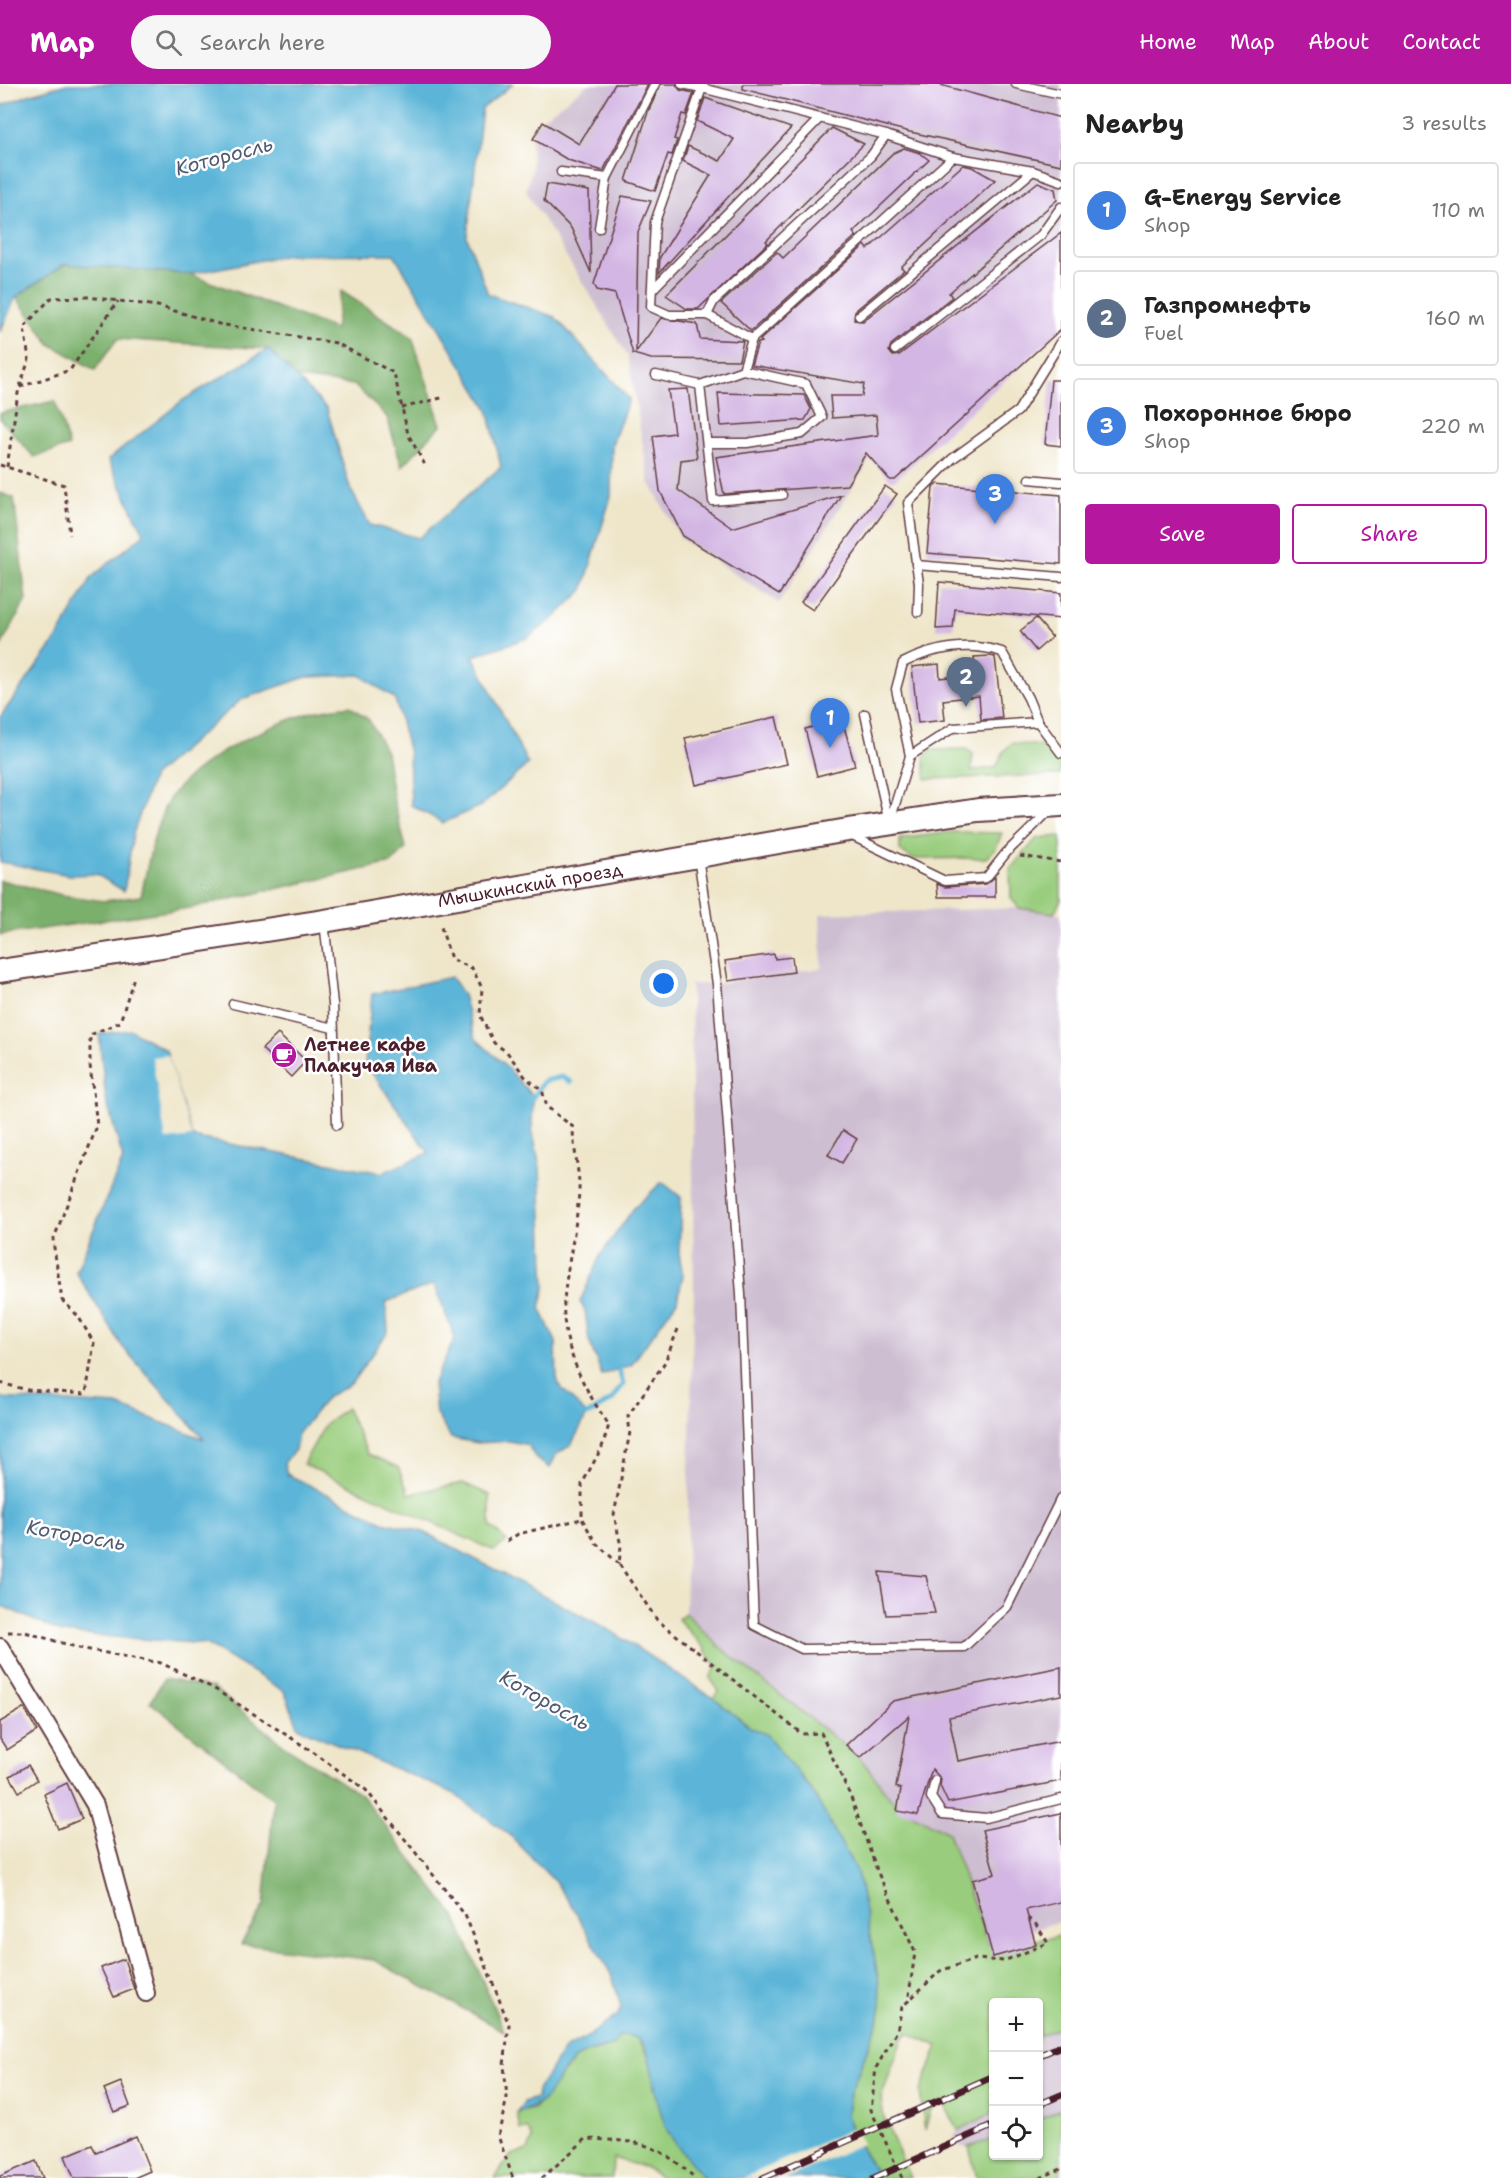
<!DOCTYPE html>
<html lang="en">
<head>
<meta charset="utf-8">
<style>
  :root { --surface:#fff; --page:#f6f6f6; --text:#222; --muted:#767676; --line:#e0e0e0; --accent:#b5179e }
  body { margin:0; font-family:"Shantell Sans",sans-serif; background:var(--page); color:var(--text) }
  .controls { position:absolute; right:18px; bottom:18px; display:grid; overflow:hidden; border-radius:6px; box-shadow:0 2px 4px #0004 }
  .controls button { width:54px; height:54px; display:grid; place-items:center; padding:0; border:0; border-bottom:2px solid var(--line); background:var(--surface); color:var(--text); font:30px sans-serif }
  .you { position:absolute; left:664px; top:900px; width:21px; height:21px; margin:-15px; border:4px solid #fff; border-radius:50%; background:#1a73e8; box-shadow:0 0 0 9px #1a73e833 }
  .badge { display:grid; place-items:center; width:39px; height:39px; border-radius:50%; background:var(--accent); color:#fff; font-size:20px; font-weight:700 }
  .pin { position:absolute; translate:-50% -50px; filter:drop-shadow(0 2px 3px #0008) }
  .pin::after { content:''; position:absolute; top:32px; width:21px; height:18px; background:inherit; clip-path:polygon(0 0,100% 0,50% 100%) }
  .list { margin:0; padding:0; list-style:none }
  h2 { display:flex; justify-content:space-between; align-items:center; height:78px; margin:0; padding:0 24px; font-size:26px }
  h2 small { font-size:20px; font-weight:400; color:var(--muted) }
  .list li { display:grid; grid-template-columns:39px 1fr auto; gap:18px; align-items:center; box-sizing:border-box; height:96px; margin:0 12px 12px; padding:0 12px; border:2px solid var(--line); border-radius:6px }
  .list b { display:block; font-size:22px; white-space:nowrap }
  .list p { margin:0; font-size:20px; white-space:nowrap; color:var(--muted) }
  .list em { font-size:20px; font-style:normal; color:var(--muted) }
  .actions { display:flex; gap:12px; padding:18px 24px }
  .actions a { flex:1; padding:14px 0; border:2px solid var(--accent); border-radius:6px; text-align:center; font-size:21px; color:var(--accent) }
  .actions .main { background:var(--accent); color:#fff }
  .icon { flex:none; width:33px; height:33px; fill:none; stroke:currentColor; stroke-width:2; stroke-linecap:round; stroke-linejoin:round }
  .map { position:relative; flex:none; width:1061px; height:2094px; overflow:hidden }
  header { display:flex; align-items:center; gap:36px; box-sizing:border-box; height:84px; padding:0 30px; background:var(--accent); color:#fff }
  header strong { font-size:28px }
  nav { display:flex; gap:33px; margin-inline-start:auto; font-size:21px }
  .search { width:420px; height:54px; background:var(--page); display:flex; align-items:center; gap:15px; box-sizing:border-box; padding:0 21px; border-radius:33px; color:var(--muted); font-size:22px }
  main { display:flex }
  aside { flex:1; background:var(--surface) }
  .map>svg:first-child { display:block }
  .industrial { fill:#cebed1 }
  .green { fill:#99cd7d; stroke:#727654; stroke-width:1.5 }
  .forest { fill:#7ab06c; stroke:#62684c; stroke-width:1.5 }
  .water { fill:#5bb5d8; stroke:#526a82; stroke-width:1.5 }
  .pier { fill:#efe6ca }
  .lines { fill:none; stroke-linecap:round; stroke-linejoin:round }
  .stream { stroke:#5bb5d8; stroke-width:5 }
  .building { fill:#d3b6e3 }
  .lane-casing { stroke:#633d43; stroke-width:11 }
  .street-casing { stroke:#633d43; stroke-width:20 }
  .secondary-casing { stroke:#633d43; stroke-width:26 }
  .path { stroke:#633d43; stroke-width:3; stroke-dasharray:4.5 4.5; stroke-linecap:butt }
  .lane { stroke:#fff; stroke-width:8 }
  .street { stroke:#fff; stroke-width:16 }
  .secondary { stroke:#fff; stroke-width:22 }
  .rail-casing { stroke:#4a1f2b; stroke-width:7 }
  .rail { stroke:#fff; stroke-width:4.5; stroke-dasharray:14; stroke-linecap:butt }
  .labels { text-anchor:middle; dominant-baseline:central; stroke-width:5; stroke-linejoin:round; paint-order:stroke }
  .street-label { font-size:18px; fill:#4a1f2b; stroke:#fff }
  .poi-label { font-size:18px; font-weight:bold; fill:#4a1f2b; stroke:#fff; text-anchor:start }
  .water-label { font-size:20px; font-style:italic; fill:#515b70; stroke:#fff }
</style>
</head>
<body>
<header>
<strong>Map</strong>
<div class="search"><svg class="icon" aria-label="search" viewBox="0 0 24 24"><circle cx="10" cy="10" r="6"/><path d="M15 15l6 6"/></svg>Search here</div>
<nav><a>Home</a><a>Map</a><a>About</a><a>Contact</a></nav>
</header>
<main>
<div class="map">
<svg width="1061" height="2094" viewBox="0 0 1061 2094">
  <rect width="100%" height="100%" fill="#fff"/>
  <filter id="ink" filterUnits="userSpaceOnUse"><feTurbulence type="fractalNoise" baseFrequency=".0167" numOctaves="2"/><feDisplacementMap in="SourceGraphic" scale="12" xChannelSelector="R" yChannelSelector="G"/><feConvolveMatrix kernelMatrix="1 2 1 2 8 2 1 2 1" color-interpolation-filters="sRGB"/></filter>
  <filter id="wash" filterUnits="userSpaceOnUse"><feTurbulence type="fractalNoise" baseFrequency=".008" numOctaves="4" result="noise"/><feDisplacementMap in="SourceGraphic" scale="24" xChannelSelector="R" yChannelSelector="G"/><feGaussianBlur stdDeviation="1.35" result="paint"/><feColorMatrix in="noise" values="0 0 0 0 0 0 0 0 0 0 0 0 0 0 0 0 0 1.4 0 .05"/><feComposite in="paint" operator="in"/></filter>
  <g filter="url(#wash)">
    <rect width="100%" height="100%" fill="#efe6ca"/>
    <g class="industrial">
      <path d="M 588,0 L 1061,0 L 1061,200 L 872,372 L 779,519 L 681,455 L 649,398 L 628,272 L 526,107 L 532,86 L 531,43 Z"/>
      <path d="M 1019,824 L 1061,830 L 1061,1837 L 988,1860 L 948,1749 L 896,1721 L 860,1674 L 721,1564 L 685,1529 L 694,1208 L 691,900 L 717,900 L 822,884 L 820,830 Z"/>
      <path d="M 1061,1943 L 1061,2025 L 1039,2035 L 1039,1952 Z"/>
      <path d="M 993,2029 L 993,2055 L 976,2062 L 965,2064 L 958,2061 L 954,2053 L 958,2046 Z"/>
    </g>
    <g class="green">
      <path d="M 1012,659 L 1043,662 L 1061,677 L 1060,691 L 926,695 L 924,673 L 931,666 L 966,665 L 973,670 L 971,687 L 996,683 L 1004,667 Z"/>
      <path d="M 953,748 L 1002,749 L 996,764 L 986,774 L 913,775 L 900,766 L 900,755 Z"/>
      <path d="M 1061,752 L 1061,816 L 1054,829 L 1019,824 L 1011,814 L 1010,785 L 1037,754 Z"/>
      <path d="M 346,1324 L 368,1370 L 398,1383 L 409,1410 L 463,1399 L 490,1411 L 490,1442 L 507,1457 L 494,1467 L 303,1380 L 326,1339 Z"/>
      <path d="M 685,1529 L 721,1564 L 860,1674 L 896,1721 L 948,1749 L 988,1860 L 1007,1861 L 1061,1852 L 1061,1943 L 1039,1952 L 1038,1918 L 994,1918 L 993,2029 L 958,2046 L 943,2018 L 930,2027 L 925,2046 L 920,2008 L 938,1962 L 908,1949 L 902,1955 L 881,2014 L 884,2034 L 910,2094 L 879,2094 L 852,2049 L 847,2030 L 850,2009 L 878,1938 L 857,1788 L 811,1705 L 766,1650 L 751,1644 L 713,1614 L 719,1607 L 710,1594 L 716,1583 L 703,1563 L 678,1535 Z"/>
      <path d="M 628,1950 L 638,1955 L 653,1980 L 654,2003 L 668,2046 L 704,2094 L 662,2094 L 646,2084 L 613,2074 L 612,2094 L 495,2094 L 511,2071 L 528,2066 L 533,2055 L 528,2045 L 520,2046 L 517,2029 L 535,2024 L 574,1976 L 583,1970 L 614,1961 L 619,1952 Z"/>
      <path d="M 1061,2025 L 1061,2094 L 977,2094 L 969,2063 L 993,2055 L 994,2072 L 1038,2072 L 1039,2035 Z"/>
    </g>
    <g class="forest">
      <path d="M 65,180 L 189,190 L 335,245 L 341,207 L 412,253 L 441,341 L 402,383 L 387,333 L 354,301 L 297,294 L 268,265 L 117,255 L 95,286 L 50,260 L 16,213 Z"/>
      <path d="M 55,317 L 69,362 L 34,373 L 0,335 L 0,329 Z"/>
      <path d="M 0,409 L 14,414 L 26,516 L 0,564 Z"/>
      <path d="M 350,622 L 369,636 L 386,668 L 394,718 L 406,764 L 392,779 L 190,824 L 0,851 L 0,796 L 62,811 L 104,817 L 141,812 C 148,782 155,731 175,707 C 205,672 266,642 310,629 C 322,625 337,624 350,622 Z"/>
      <path d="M 164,1595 L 213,1604 L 289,1665 L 362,1712 L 455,1832 L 504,1947 L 374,1876 L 241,1860 L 264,1821 L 274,1716 L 150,1618 Z"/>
    </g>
    <g class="water">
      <path d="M 67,0 L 513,0 L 482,25 L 467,153 L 488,210 L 555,233 L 629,315 L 612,360 L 611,412 L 583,506 L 553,535 L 527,554 L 473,572 L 528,680 L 481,722 L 443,739 L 411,721 L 409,669 L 395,615 L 360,591 L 306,593 L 242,615 L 153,692 L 133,750 L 124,807 L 96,790 L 69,791 L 0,778 L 0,633 L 56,556 L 92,493 L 144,450 L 108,376 L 183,316 L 268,265 L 327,325 L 350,404 L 370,441 L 419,454 L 501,383 L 488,325 L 394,170 L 288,171 L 189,190 L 65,180 L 16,213 L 0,248 L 0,22 L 31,10 Z"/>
      <path d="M 451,893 L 463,911 L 475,954 L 506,982 L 533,1013 L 532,1044 L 540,1084 L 545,1204 L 540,1224 L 556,1258 L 557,1299 L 587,1331 L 571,1361 L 556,1371 L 550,1384 L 536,1375 L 528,1361 L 510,1357 L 478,1359 L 451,1354 L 436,1330 L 433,1300 L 455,1254 L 434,1200 L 386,1218 L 388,1248 L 351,1300 L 327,1313 L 298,1350 L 295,1366 L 284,1379 L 287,1390 L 383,1438 L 424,1448 L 611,1547 L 713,1614 L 751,1644 L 766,1650 L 811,1705 L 857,1788 L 878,1891 L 881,1921 L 878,1938 L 850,2009 L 847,2030 L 852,2049 L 879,2094 L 704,2094 C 692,2078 676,2064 667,2046 C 662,2034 658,2018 655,2005 C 650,1985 652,1946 619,1952 L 614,1961 C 601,1965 584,1967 574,1976 C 548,1999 558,2017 517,2029 L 524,2018 L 537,2014 L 537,2006 L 565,1964 L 584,1955 L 604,1941 L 619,1930 L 621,1923 L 612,1892 L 572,1822 L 556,1799 L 510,1751 L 453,1709 L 299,1644 L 284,1607 L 206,1560 L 62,1549 L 0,1521 L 0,1314 L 117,1321 L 204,1355 L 122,1262 L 76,1188 L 123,1075 L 106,1015 L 99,950 L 131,946 L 166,966 L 192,1053 L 382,1089 L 429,1069 L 365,979 L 372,910 Z"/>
      <path d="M 662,1098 L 681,1113 L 679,1170 L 683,1191 L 677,1217 L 631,1281 L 602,1291 L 589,1257 L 585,1226 L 580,1218 L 600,1172 L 634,1124 Z"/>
    </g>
    <g class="pier">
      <path d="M 168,971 L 192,1053 L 166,1056 L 152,973 Z"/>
      <path d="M 854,2044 L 862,2060 L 786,2094 L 743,2094 Z"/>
    </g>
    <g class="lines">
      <g class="stream">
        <path d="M 533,1013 L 544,997 L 562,993 L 571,998"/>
        <path d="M 587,1331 L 612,1316 L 623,1300 L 619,1286"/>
      </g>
    </g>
    <g id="blocks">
      <g class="building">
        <path d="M 615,0 L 648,0 L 603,87 L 568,76 L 533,55 L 543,38 L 579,60 Z"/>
        <path d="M 661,0 L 676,0 L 680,6 L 694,9 L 686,31 L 682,30 L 674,55 L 677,56 L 672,71 L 668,70 L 655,107 L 626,97 L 648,28 Z"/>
        <path d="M 743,0 L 937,0 L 1061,34 L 1061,81 L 910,48 L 743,5 Z"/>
        <path d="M 705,14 L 791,44 L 659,189 L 660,173 L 711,91 L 683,77 L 688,62 L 720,77 L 734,55 L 697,37 Z"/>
        <path d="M 832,44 L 864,60 L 766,157 L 768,159 L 698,225 L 687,225 L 666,211 Z"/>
        <path d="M 904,64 L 920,69 L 929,76 L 853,148 L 856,152 L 751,247 L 721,219 L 777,168 L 783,174 L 893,69 Z"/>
        <path d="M 963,81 L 972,83 L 995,96 L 901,183 L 904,186 L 855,227 L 854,236 L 863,237 L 1038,98 L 1055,105 L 1057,116 L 949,209 L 952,213 L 891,261 L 889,267 L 893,272 L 899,271 L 1061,149 L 1061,245 L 895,396 L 890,396 L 866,369 L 847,401 L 724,410 L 716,373 L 878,351 L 876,331 L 832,334 L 830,312 L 862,312 L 864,300 L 751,281 L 758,259 L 762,258 L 760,256 L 865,161 L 868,165 Z"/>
        <path d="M 547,100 L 589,107 L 591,189 L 571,144 L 544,117 Z"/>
        <path d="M 622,112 L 651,117 L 638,148 L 636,268 L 661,234 L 697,240 L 700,255 L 743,257 L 739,276 L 651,275 L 633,270 L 615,210 L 597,206 L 594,200 Z"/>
        <path d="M 1051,296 L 1061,296 L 1061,362 L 1045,360 Z"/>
        <path d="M 688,305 L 697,374 L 681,376 L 678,406 L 732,444 L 841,411 L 779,511 L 683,452 L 660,407 L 653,352 L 674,349 L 668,306 Z"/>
        <path d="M 718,309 L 804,311 L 811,325 L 805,336 L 721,342 Z"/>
        <path d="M 936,400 L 1061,411 L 1061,480 L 927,469 L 933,403 Z"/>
        <path d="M 885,402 L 897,410 L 813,526 L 801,518 Z"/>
        <path d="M 939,498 L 1061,509 L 1061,535 L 955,525 L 953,544 L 936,545 Z"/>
        <path d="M 1036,534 L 1052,553 L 1036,567 L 1020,547 Z"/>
        <path d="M 990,572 L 995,573 L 1002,634 L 981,636 L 979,612 L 943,616 L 945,636 L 918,639 L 912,583 L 939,580 L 940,594 L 976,590 L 974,573 Z"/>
        <path d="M 776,633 L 787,680 L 696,701 L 685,654 Z"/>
        <path d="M 842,635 L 855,682 L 817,692 L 805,645 Z"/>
        <path d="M 995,793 L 995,813 L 938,813 L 937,800 L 945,803 L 986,800 Z"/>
        <path d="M 774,870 L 775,875 L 792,873 L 794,888 L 728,897 L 725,877 Z"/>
        <path d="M 278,950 L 306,977 L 291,993 L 262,965 Z"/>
        <path d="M 843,1046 L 857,1055 L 842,1079 L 828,1071 Z"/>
        <path d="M 879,1488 L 926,1492 L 935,1529 L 886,1531 Z"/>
        <path d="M 1061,1583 L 1061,1611 L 949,1633 L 958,1677 L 1061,1657 L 1061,1697 L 948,1719 L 940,1702 L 941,1695 L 932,1685 L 918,1731 L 897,1727 L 901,1705 L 896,1703 L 909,1632 L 860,1674 L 846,1661 L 893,1617 Z"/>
        <path d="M 24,1624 L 37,1647 L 7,1666 L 0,1655 L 0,1638 Z"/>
        <path d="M 28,1681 L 37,1696 L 19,1708 L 10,1692 Z"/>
        <path d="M 67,1699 L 82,1735 L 58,1745 L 44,1710 Z"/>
        <path d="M 1061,1729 L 1061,1818 L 1026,1826 L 1036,1861 L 993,1873 L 972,1796 L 995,1790 L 982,1746 Z"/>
        <path d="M 124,1875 L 134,1905 L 114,1913 L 101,1884 Z"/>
        <path d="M 121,1998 L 130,2022 L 114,2028 L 104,2005 Z"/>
        <path d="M 136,2052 L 150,2087 L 134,2094 L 74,2094 L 65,2072 L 92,2061 L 96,2069 Z"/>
        <path d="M 36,2077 L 43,2094 L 0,2094 L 0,2092 Z"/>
      </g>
    </g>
  </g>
  <g filter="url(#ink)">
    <use href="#blocks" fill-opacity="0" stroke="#633d43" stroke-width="1.5"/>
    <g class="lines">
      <g class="lane-casing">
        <g id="lane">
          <path d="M 682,0 L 702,4 L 655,138 L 651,223 L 669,231 L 707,231 L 714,217 L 871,72 L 886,51 L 953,73 L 752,255 L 743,286 L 700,301 L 713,417 L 782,411"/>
          <path d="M 1016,0 L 1061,10"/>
          <path d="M 702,4 L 886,51"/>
          <path d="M 953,73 L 1033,87 L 1061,97"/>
          <path d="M 561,88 L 607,94"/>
          <path d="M 599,144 L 607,94 L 655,0"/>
          <path d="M 652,206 L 820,34"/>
          <path d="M 707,231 L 752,255"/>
          <path d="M 859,232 L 1033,87"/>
          <path d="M 895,266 L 1041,151 L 1061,123"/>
          <path d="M 656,291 L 700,301"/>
          <path d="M 707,359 L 747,359 L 802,350 L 822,333 L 806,300 L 743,286"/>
          <path d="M 1029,395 L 1061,398"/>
          <path d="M 916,481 L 1061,493"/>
          <path d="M 918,528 L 919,500 L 908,419 L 952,375 L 1018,327 L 1061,257"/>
          <path d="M 865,630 L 889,739"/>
          <path d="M 910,672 L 896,605 L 903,579 C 934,563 969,558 1002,568 L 1028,614 L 1038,638"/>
          <path d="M 890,737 L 910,672 L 953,644 L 1038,638 L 1061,669"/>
          <path d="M 850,751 L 945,797 L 986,794 L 1006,769 L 1049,727"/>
          <path d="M 698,773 L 717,900 L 741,1210 L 754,1541 L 802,1565 L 964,1563 L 1007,1523 L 1061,1414"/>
          <path d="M 324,837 L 333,920 L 337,1041"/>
          <path d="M 233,920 L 333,944"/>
          <path d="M 935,1697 L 931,1713 L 942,1730 L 986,1734 L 1061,1715"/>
        </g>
      </g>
      <g class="street-casing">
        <path id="street" d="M 0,1563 L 95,1721 L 146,1909"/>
      </g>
      <g class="secondary-casing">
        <g id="secondary">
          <path id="s1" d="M 0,887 L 324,837 L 842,747 L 978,726 L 1061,721"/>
        </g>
      </g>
      <g class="path">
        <path d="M 20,303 L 70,286 L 118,217"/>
        <path d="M 402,324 L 445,313"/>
        <path d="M 0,381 L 64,401 L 70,451"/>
        <path d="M 7,383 L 18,309 L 29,275 L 24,243 L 51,214 L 88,213 L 158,222 L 219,240 L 336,259 L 394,289 L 408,350 L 425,381"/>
        <path d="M 1020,772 L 1061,778"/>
        <path d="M 441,843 L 451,875 L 472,884 L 482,904 L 480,931 L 494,959 L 507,968 L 526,994 L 542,1006 L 547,1023 L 573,1043 C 573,1064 580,1089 579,1107 C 577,1144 567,1180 564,1217 C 561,1262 584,1305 609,1341 L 602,1363 L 582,1400 L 582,1435 L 596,1459 L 619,1480"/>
        <path d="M 678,1245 L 665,1278 L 628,1332 L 630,1348 L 614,1431 L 621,1462 L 619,1480 L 657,1536 L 802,1650 L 821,1649 L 850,1711 L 878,1789 L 915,1868 L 908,1918"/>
        <path d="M 0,1299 L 28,1306 L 86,1310 L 94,1259 L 78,1232 L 62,1216 L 53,1157 L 97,1042 L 90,981 L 90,951 L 120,938 L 134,893"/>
        <path d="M 507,1457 L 518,1450 L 582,1435"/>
        <path d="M 8,1548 L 25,1548 L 79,1564 L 161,1579 L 213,1604 L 310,1666 L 366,1706 L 465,1831 L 487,1884 L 509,1941 L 504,1981 L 507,2014 L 498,2052 L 513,2094"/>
        <path d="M 542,2094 L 586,2055 C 640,2057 654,2057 695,2094"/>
        <path d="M 902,2094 L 871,2026 L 876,1984 L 897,1947 L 902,1923 L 940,1887 L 976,1875 L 1004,1877 L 1048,1859 L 1035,1839 L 1026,1833"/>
        <path d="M 1040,2094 L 1061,2085"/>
      </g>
      <use href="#lane" class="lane"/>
      <use href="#street" class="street"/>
      <use href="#secondary" class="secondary"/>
      <g class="rail-casing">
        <g id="rail">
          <path d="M 1038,1972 L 1061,1962"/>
          <path d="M 1038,2021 L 1061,2011"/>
          <path d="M 763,2094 L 994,1992"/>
          <path d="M 874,2094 L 994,2041"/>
        </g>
      </g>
      <use href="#rail" class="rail"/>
    </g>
  </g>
  <defs>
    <g id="cafe-disc" transform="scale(1.35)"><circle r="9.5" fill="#b5179e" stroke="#fff"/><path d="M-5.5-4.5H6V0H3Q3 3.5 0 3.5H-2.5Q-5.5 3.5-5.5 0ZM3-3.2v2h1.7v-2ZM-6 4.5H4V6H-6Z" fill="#fff"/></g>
  </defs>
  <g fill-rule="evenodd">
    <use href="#cafe-disc" x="284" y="971"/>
  </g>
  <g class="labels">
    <g class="street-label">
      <text stroke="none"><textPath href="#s1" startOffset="537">Мышкинский проезд</textPath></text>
    </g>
    <g class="poi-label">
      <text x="304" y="961">Летнее кафе<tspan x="304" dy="21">Плакучая Ива</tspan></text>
    </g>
    <g class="water-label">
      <text transform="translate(224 72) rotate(-15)">Которосль</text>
      <text transform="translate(76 1451) rotate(10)">Которосль</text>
      <text transform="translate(545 1616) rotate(30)">Которосль</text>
    </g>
  </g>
</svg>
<div class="controls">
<button>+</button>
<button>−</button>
<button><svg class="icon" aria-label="locate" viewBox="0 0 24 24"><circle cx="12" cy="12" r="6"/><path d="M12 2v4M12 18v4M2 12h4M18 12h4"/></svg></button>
</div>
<div class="you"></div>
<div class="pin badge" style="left:830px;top:664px;background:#3f7fe0">1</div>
<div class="pin badge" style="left:966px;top:623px;background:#5c6f8a">2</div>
<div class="pin badge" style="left:995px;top:440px;background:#3f7fe0">3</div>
</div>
<aside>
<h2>Nearby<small>3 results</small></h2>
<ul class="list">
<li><span class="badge" style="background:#3f7fe0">1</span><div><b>G-Energy Service</b><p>Shop</p></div><em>110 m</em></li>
<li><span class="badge" style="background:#5c6f8a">2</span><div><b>Газпромнефть</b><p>Fuel</p></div><em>160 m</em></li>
<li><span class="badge" style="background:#3f7fe0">3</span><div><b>Похоронное бюро</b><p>Shop</p></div><em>220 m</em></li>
</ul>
<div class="actions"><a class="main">Save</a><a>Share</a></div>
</aside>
</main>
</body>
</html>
